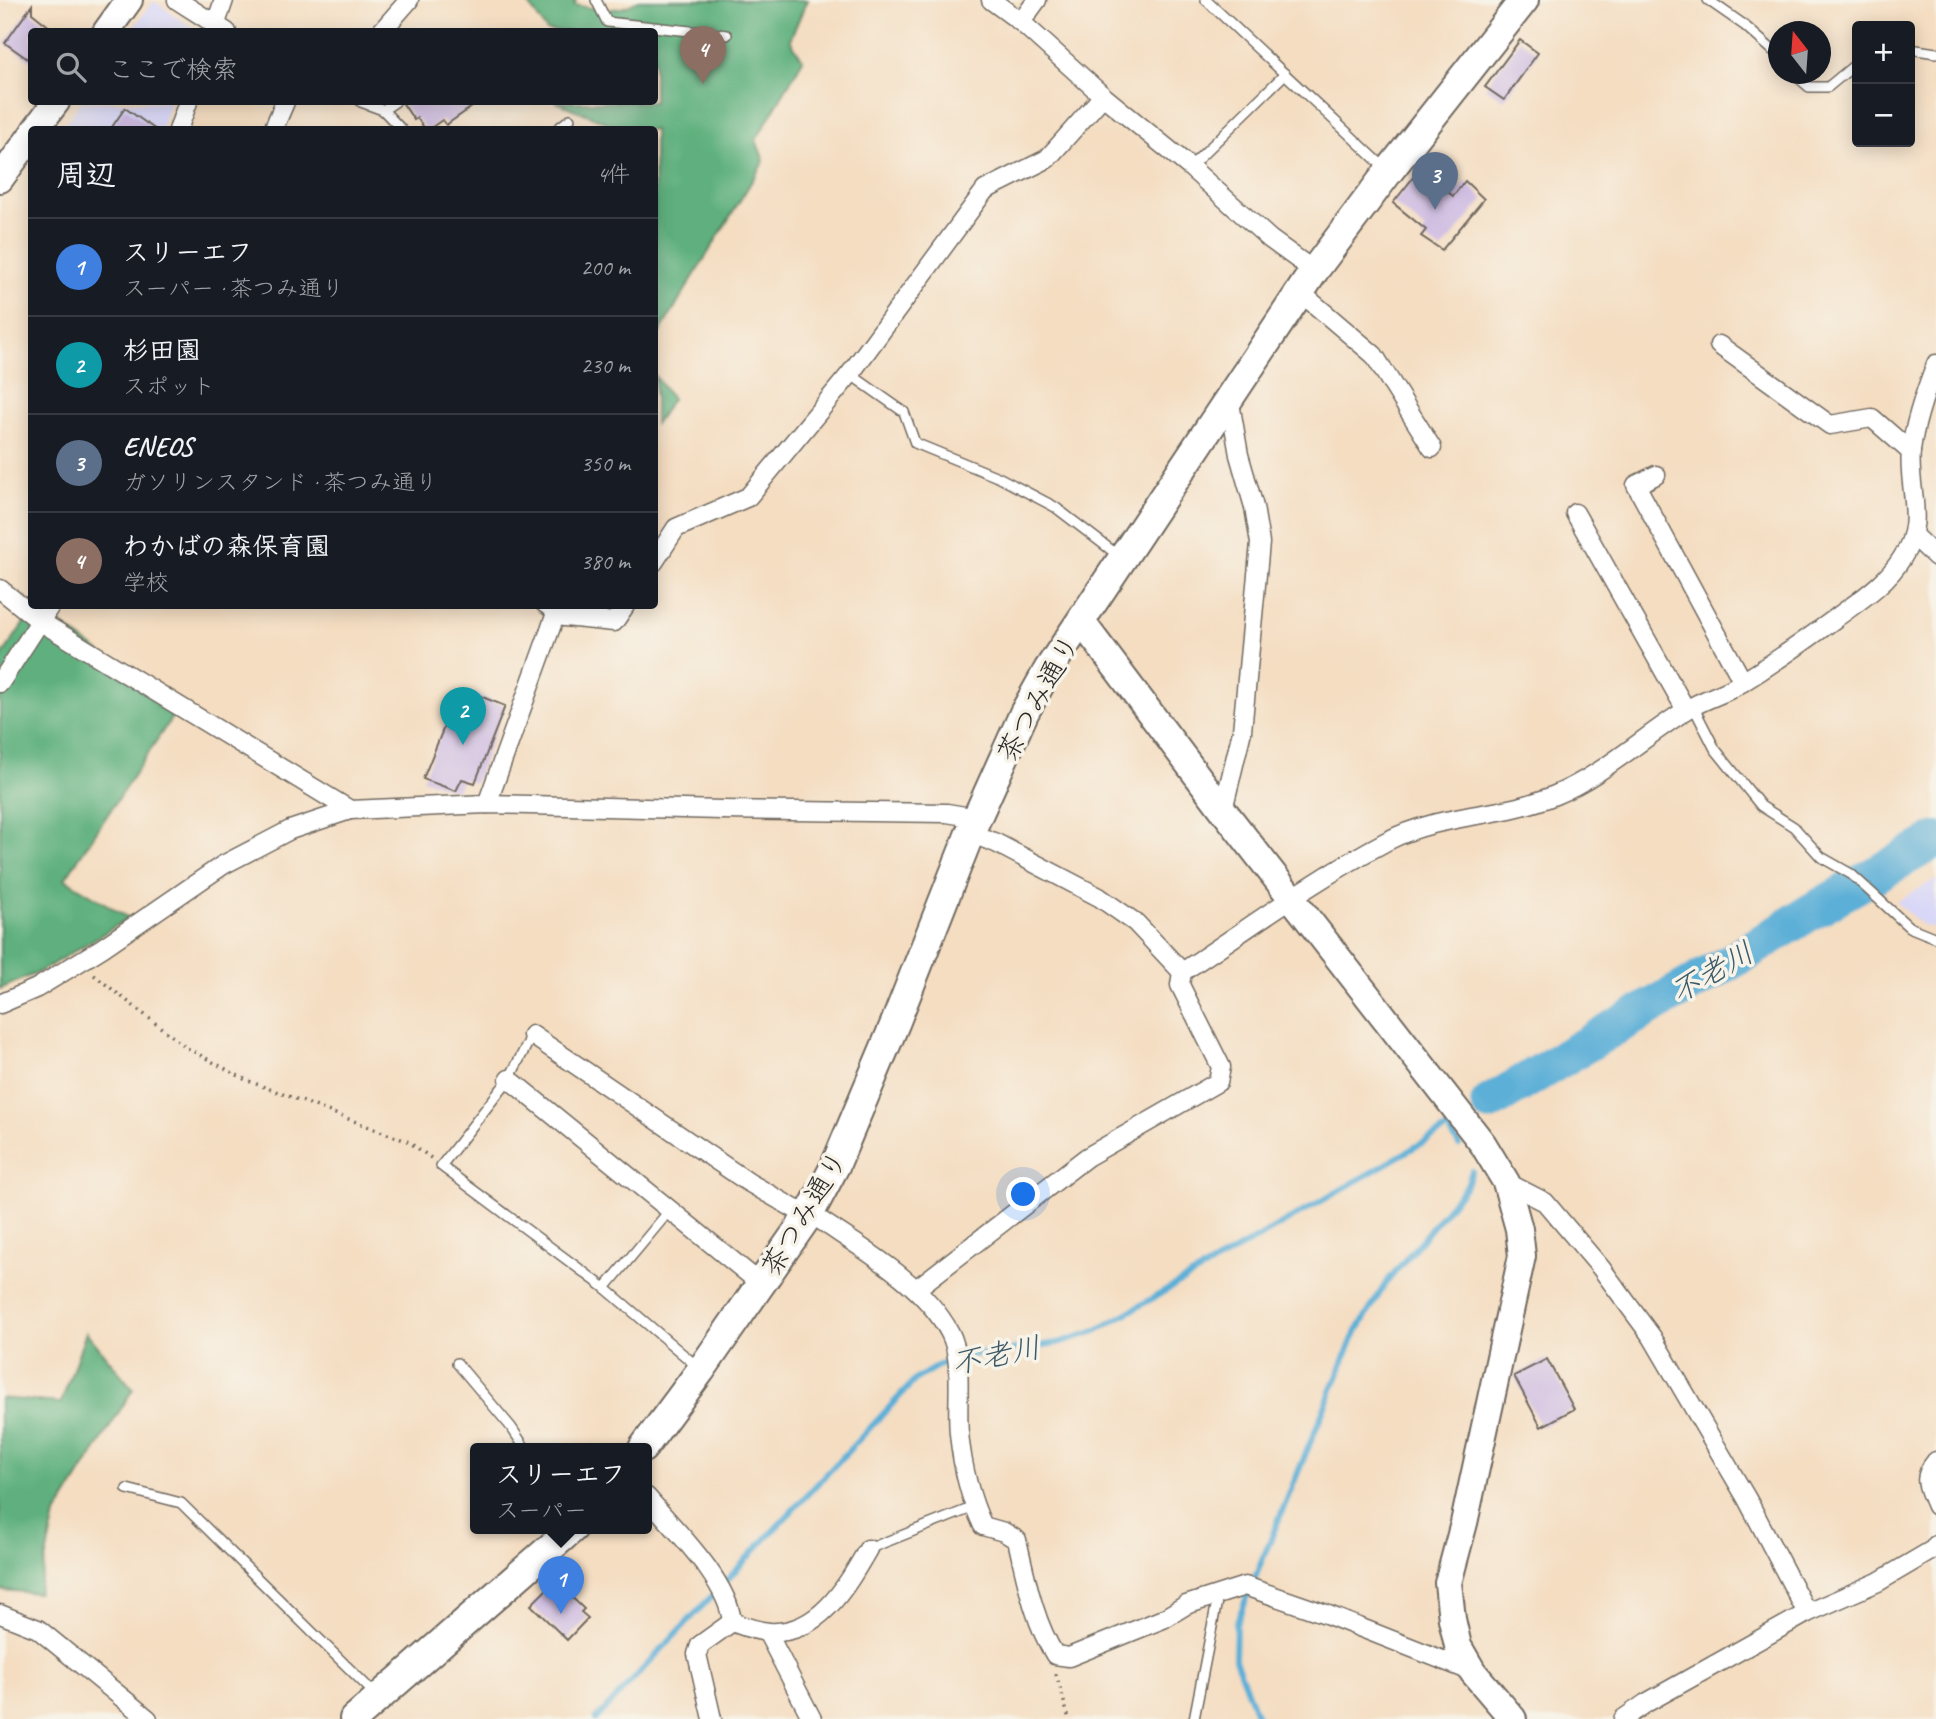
<!DOCTYPE html>
<html lang="ja">
<head>
<meta charset="utf-8">
<style>
  :root { --surface:#171b24; --page:#242831; --text:#f1f3f6; --muted:#9ea1a6; --line:#363941; --accent:#d690ce }
  body { margin:0; font-family:Caveat,"Klee One",sans-serif; background:var(--page); color:var(--text) }
  .controls { position:absolute; right:21px; top:21px; display:grid; overflow:hidden; border-radius:7px; box-shadow:0 4px 18px #0003 }
  .controls button { width:63px; height:63px; display:grid; place-items:center; padding:0; border:0; border-bottom:2px solid var(--line); background:var(--surface); color:var(--text); font:35px sans-serif }
  .compass { position:absolute; left:1768px; top:21px; width:63px; height:63px; border-radius:50%; background:var(--surface); box-shadow:0 4px 18px #0003; rotate:343deg }
  .you { position:absolute; left:1024px; top:1195px; width:24px; height:24px; margin:-18px; border:5px solid #fff; border-radius:50%; background:#1a73e8; box-shadow:0 0 0 10px #1a73e833 }
  .badge { display:grid; place-items:center; width:46px; height:46px; border-radius:50%; background:var(--accent); color:#fff; font-size:23px; font-weight:700 }
  .pin { position:absolute; translate:-50% -58px; filter:drop-shadow(0 2px 4px #0008) }
  .pin::after { content:''; position:absolute; top:37px; width:24px; height:21px; background:inherit; clip-path:polygon(0 0,100% 0,50% 100%) }
  .popup { position:absolute; left:470px; top:1443px; width:182px; height:91px; box-sizing:border-box; display:grid; place-content:center; border-radius:7px; background:var(--surface); filter:drop-shadow(0 2px 5px #0005); font-size:23px; white-space:nowrap; color:var(--muted) }
  .popup b { font-size:26px; color:var(--text) }
  .popup::after { content:''; position:absolute; left:50%; top:100%; margin-left:-14px; border:14px solid transparent; border-top-color:var(--surface) }
  .list { margin:0; padding:0; list-style:none }
  h2 { display:flex; justify-content:space-between; align-items:center; height:91px; margin:0; padding:0 28px; font-size:30px }
  h2 small { font-size:23px; font-weight:400; color:var(--muted) }
  .list li { display:grid; grid-template-columns:46px 1fr auto; gap:21px; align-items:center; box-sizing:border-box; height:98px; padding:0 28px; border-top:2px solid var(--line) }
  .list b { display:block; font-size:26px; white-space:nowrap }
  .list p { margin:0; font-size:23px; white-space:nowrap; color:var(--muted) }
  .list em { font-size:23px; font-style:normal; color:var(--muted) }
  .icon { flex:none; width:38px; height:38px; fill:none; stroke:currentColor; stroke-width:2; stroke-linecap:round; stroke-linejoin:round }
  .map { position:relative; flex:none; width:1936px; height:1719px; overflow:hidden }
  .search { position:absolute; background:var(--surface); box-shadow:0 4px 18px #0003; left:28px; top:28px; width:630px; height:77px; display:flex; align-items:center; gap:18px; box-sizing:border-box; padding:0 24px; border-radius:7px; color:var(--muted); font-size:26px }
  .panel { position:absolute; background:var(--surface); box-shadow:0 4px 18px #0003; left:28px; top:126px; width:630px; height:483px; border-radius:7px }
  .map>svg:first-child { display:block }
  .built { fill:#d8d7f8 }
  .forest { fill:#5fb07e; stroke:#456e54; stroke-width:2 }
  .lines { fill:none; stroke-linecap:round; stroke-linejoin:round }
  .stream { stroke:#5bafd7; stroke-width:6 }
  .river { stroke:#5bafd7; stroke-width:37 }
  .building { fill:#cab6e1 }
  .lane-casing { stroke:#716960; stroke-width:12 }
  .street-casing { stroke:#716960; stroke-width:21 }
  .secondary-casing { stroke:#716960; stroke-width:30 }
  .primary-casing { stroke:#716960; stroke-width:32 }
  .path { stroke:#716960; stroke-width:3.5; stroke-dasharray:2 5; stroke-linecap:butt }
  .lane { stroke:#fff; stroke-width:9 }
  .street { stroke:#fff; stroke-width:18 }
  .secondary { stroke:#fff; stroke-width:26 }
  .primary { stroke:#fff; stroke-width:28 }
  .labels { text-anchor:middle; dominant-baseline:central; stroke-width:7; stroke-linejoin:round; paint-order:stroke }
  .street-label { font-size:28px; fill:#2b2b2b; stroke:#f7f3e8 }
  .water-label { font-size:30px; font-style:italic; fill:#3c5967; stroke:#f7f3e8 }
</style>
</head>
<body>
<div class="map">
<svg width="1936" height="1719" viewBox="0 0 1936 1719">
  <rect width="100%" height="100%" fill="#f7f3e8"/>
  <filter id="ink" filterUnits="userSpaceOnUse"><feTurbulence type="fractalNoise" baseFrequency=".0143" numOctaves="2"/><feDisplacementMap in="SourceGraphic" scale="14" xChannelSelector="R" yChannelSelector="G"/><feConvolveMatrix kernelMatrix="1 2 1 2 8 2 1 2 1" color-interpolation-filters="sRGB"/></filter>
  <filter id="wash" filterUnits="userSpaceOnUse"><feTurbulence type="fractalNoise" baseFrequency=".00686" numOctaves="4" result="noise"/><feDisplacementMap in="SourceGraphic" scale="28" xChannelSelector="R" yChannelSelector="G"/><feGaussianBlur stdDeviation="1.57" result="paint"/><feColorMatrix in="noise" values="0 0 0 0 0 0 0 0 0 0 0 0 0 0 0 0 0 1.4 0 .05"/><feComposite in="paint" operator="in"/></filter>
  <g filter="url(#wash)">
    <rect width="100%" height="100%" fill="#f4ddc1"/>
    <g class="built">
      <path d="M 154,1 L 193,28 L 191,31 L 131,31 Z"/>
      <path d="M 81,102 L 170,102 L 161,129 L 61,130 Z"/>
      <path d="M 1936,879 L 1936,928 L 1922,925 L 1896,902 Z"/>
    </g>
    <g class="forest">
      <path d="M 526,0 L 576,0 L 574,5 C 598,9 618,14 639,0 L 807,0 L 790,40 L 803,60 L 756,140 L 764,161 L 655,340 L 654,130 L 623,129 L 556,102 L 654,102 L 654,32 L 547,31 Z"/>
      <path d="M 655,376 L 672,399 L 655,424 Z"/>
      <path d="M 35,606 L 178,708 L 65,879 L 129,918 L 41,971 L 0,989 L 0,659 Z"/>
      <path d="M 86,1332 L 133,1389 L 55,1516 L 38,1593 L 0,1590 L 0,1398 L 61,1403 Z"/>
    </g>
    <g class="lines">
      <g class="stream">
        <path d="M 596,1719 L 916,1379 L 944,1362 L 972,1355 L 1058,1343 L 1096,1331 L 1448,1128 L 1459,1145"/>
        <path d="M 1258,1719 L 1235,1659 L 1236,1624 L 1353,1338 L 1386,1283 L 1467,1185 L 1472,1171"/>
      </g>
      <path class="river" d="M 1489,1103 L 1607,1032 L 1739,957 L 1812,911 L 1936,840"/>
    </g>
    <g id="blocks">
      <g class="building">
        <path d="M 32,5 L 32,13 L 56,32 L 32,32 L 32,62 L 5,43 Z"/>
        <path d="M 1520,40 L 1538,53 L 1504,100 L 1485,87 Z"/>
        <path d="M 402,102 L 479,102 L 446,125 L 442,120 L 428,130 L 426,130 L 417,118 L 414,120 Z"/>
        <path d="M 125,108 L 156,130 L 110,130 Z"/>
        <path d="M 1420,169 L 1453,196 L 1465,181 L 1484,199 L 1442,250 L 1421,236 L 1426,230 L 1393,203 Z"/>
        <path d="M 475,694 L 505,706 L 475,783 L 462,779 L 456,791 L 423,779 L 452,707 L 467,712 Z"/>
        <path d="M 1547,1359 L 1574,1409 L 1541,1427 L 1514,1376 Z"/>
        <path d="M 555,1581 L 584,1609 L 581,1612 L 588,1618 L 567,1640 L 531,1605 Z"/>
      </g>
    </g>
  </g>
  <g filter="url(#ink)">
    <use href="#blocks" fill-opacity="0" stroke="#716960" stroke-width="2"/>
    <g class="lines">
      <g class="lane-casing">
        <g id="lane">
          <path d="M 596,0 L 607,22 L 727,35"/>
          <path d="M 1206,0 L 1386,169"/>
          <path d="M 1708,0 L 1744,25 L 1778,55"/>
          <path d="M 1910,49 L 1936,53"/>
          <path d="M 1794,74 L 1809,87 L 1828,87 L 1857,63"/>
          <path d="M 361,102 L 383,110 L 402,130"/>
          <path d="M 383,110 L 395,102"/>
          <path d="M 556,130 L 570,119"/>
          <path d="M 1190,167 L 1285,74"/>
          <path d="M 850,374 L 904,412 L 915,443 L 1000,478 L 1055,507 L 1119,556"/>
          <path d="M 541,606 L 555,616"/>
          <path d="M 1693,706 L 1715,749 L 1761,806 L 1794,827 L 1821,857 L 1851,874 L 1909,927 L 1936,938"/>
          <path d="M 532,1035 L 509,1079 L 441,1166 L 605,1288 L 699,1368"/>
          <path d="M 605,1288 L 670,1210"/>
          <path d="M 457,1363 L 511,1427 L 525,1448"/>
          <path d="M 127,1489 L 181,1503 L 377,1696"/>
          <path d="M 868,1549 L 974,1507"/>
          <path d="M 1194,1719 L 1218,1596"/>
        </g>
      </g>
      <g class="street-casing">
        <g id="street">
          <path d="M 177,0 L 227,32"/>
          <path d="M 991,0 L 1021,22 L 1103,96 L 1190,167 L 1270,239 L 1314,271"/>
          <path d="M 1021,22 L 1037,0"/>
          <path d="M 213,32 L 224,0"/>
          <path d="M 381,32 L 409,0"/>
          <path d="M 178,130 L 188,102"/>
          <path d="M 273,130 L 285,102"/>
          <path d="M 1300,292 L 1374,355 L 1432,448"/>
          <path d="M 1719,345 L 1830,425 L 1872,418 L 1911,452"/>
          <path d="M 1656,475 L 1636,485 L 1743,682"/>
          <path d="M 1575,513 L 1686,710"/>
          <path d="M 1914,536 L 1936,557"/>
          <path d="M 654,562 L 676,528 L 748,497 L 850,374 L 985,190 L 1047,159 L 1103,96"/>
          <path d="M 0,589 L 41,622 L 350,810"/>
          <path d="M 0,683 L 50,606"/>
          <path d="M 487,804 L 555,616 L 614,622 L 625,606"/>
          <path d="M 1223,810 L 1242,731 L 1260,543 L 1254,507 L 1239,455 L 1229,397"/>
          <path d="M 970,833 L 996,843 L 1099,897 L 1136,923 L 1182,972"/>
          <path d="M 0,1004 L 37,988 L 102,948 L 223,865 L 290,830 L 350,810 L 487,804 L 722,810 L 947,813 L 977,818"/>
          <path d="M 532,1035 L 748,1182 L 795,1209 L 810,1213 C 858,1247 922,1280 950,1333 C 964,1360 956,1404 959,1433 C 962,1464 970,1498 983,1526 L 1004,1532 L 1017,1540 C 1026,1578 1034,1622 1055,1655 L 1069,1657 L 1163,1619 L 1186,1605 L 1245,1586 L 1326,1614 L 1473,1672"/>
          <path d="M 509,1079 L 761,1284"/>
          <path d="M 1506,1182 L 1545,1202 L 1601,1268 L 1652,1337 L 1747,1499 L 1807,1613"/>
          <path d="M 916,1289 L 1087,1157 L 1218,1082 L 1221,1067 L 1180,985 L 1182,972 C 1249,928 1315,879 1387,841 C 1441,813 1501,818 1555,795 C 1603,775 1643,737 1688,709 C 1701,701 1717,696 1731,689 C 1767,668 1802,643 1836,618 C 1860,600 1886,584 1902,558 C 1927,520 1907,490 1911,450 C 1915,420 1925,392 1936,364"/>
          <path d="M 1936,1461 C 1921,1479 1928,1486 1936,1506"/>
          <path d="M 647,1497 C 674,1529 728,1580 732,1622 C 743,1626 756,1631 769,1632 C 819,1635 846,1587 868,1549"/>
          <path d="M 0,1614 L 38,1629 L 148,1719"/>
          <path d="M 767,1632 L 812,1719"/>
          <path d="M 712,1719 L 697,1654 L 700,1645 L 732,1622"/>
          <path d="M 1623,1719 L 1646,1703 L 1807,1613 L 1878,1582 L 1934,1549 L 1936,1545"/>
        </g>
      </g>
      <g class="secondary-casing">
        <g id="secondary">
          <path d="M 106,32 L 129,0"/>
          <path d="M 35,130 L 56,102"/>
          <path d="M 0,179 L 32,135"/>
          <path d="M 1081,621 L 1223,810 L 1483,1144 L 1506,1182 L 1519,1229 L 1522,1256 L 1464,1523 L 1448,1583 L 1452,1619 L 1458,1646 L 1473,1672 L 1513,1719"/>
        </g>
      </g>
      <g class="primary-casing">
        <g id="primary">
          <path d="M 643,1448 L 701,1370 L 810,1213 L 835,1166 L 896,1021 L 970,833 L 1024,713 L 1048,670 L 1314,271 L 1389,171 L 1524,0"/>
          <path d="M 354,1719 L 573,1528"/>
        </g>
      </g>
      <g class="path">
        <path d="M 94,975 L 187,1048 L 246,1080 L 409,1142 L 431,1158"/>
        <path d="M 1056,1674 L 1069,1719"/>
      </g>
      <use href="#lane" class="lane"/>
      <use href="#street" class="street"/>
      <use href="#secondary" class="secondary"/>
      <use href="#primary" class="primary"/>
    </g>
  </g>
  <g class="labels">
    <g class="street-label">
      <text transform="translate(1038 698) rotate(-61)">茶つみ通り</text>
      <text transform="translate(804 1213) rotate(-59)">茶つみ通り</text>
    </g>
    <g class="water-label">
      <text transform="translate(1712 972) rotate(-30)">不老川</text>
      <text transform="translate(996 1355) rotate(-11)">不老川</text>
    </g>
  </g>
</svg>
<div class="controls">
<button>+</button>
<button>−</button>
</div>
<svg class="compass" viewBox="-18 -18 36 36"><path d="M0-13l5 13h-10z" fill="#e53935"/><path d="M0 13l5-13h-10z" fill="#9ea1a6"/></svg>
<div class="you"></div>
<div class="pin badge" style="left:561px;top:1614px;background:#3f7fe0">1</div>
<div class="popup"><b>スリーエフ</b>スーパー</div>
<div class="pin badge" style="left:463px;top:745px;background:#0f9aa8">2</div>
<div class="pin badge" style="left:1435px;top:210px;background:#5c6f8a">3</div>
<div class="pin badge" style="left:703px;top:84px;background:#8d6e63">4</div>
<div class="search"><svg class="icon" aria-label="search" viewBox="0 0 24 24"><circle cx="10" cy="10" r="6"/><path d="M15 15l6 6"/></svg>ここで検索</div>
<section class="panel">
<h2>周辺<small>4件</small></h2>
<ul class="list">
<li><span class="badge" style="background:#3f7fe0">1</span><div><b>スリーエフ</b><p>スーパー · 茶つみ通り</p></div><em>200 m</em></li>
<li><span class="badge" style="background:#0f9aa8">2</span><div><b>杉田園</b><p>スポット</p></div><em>230 m</em></li>
<li><span class="badge" style="background:#5c6f8a">3</span><div><b>ENEOS</b><p>ガソリンスタンド · 茶つみ通り</p></div><em>350 m</em></li>
<li><span class="badge" style="background:#8d6e63">4</span><div><b>わかばの森保育園</b><p>学校</p></div><em>380 m</em></li>
</ul>
</section>
</div>
</body>
</html>
